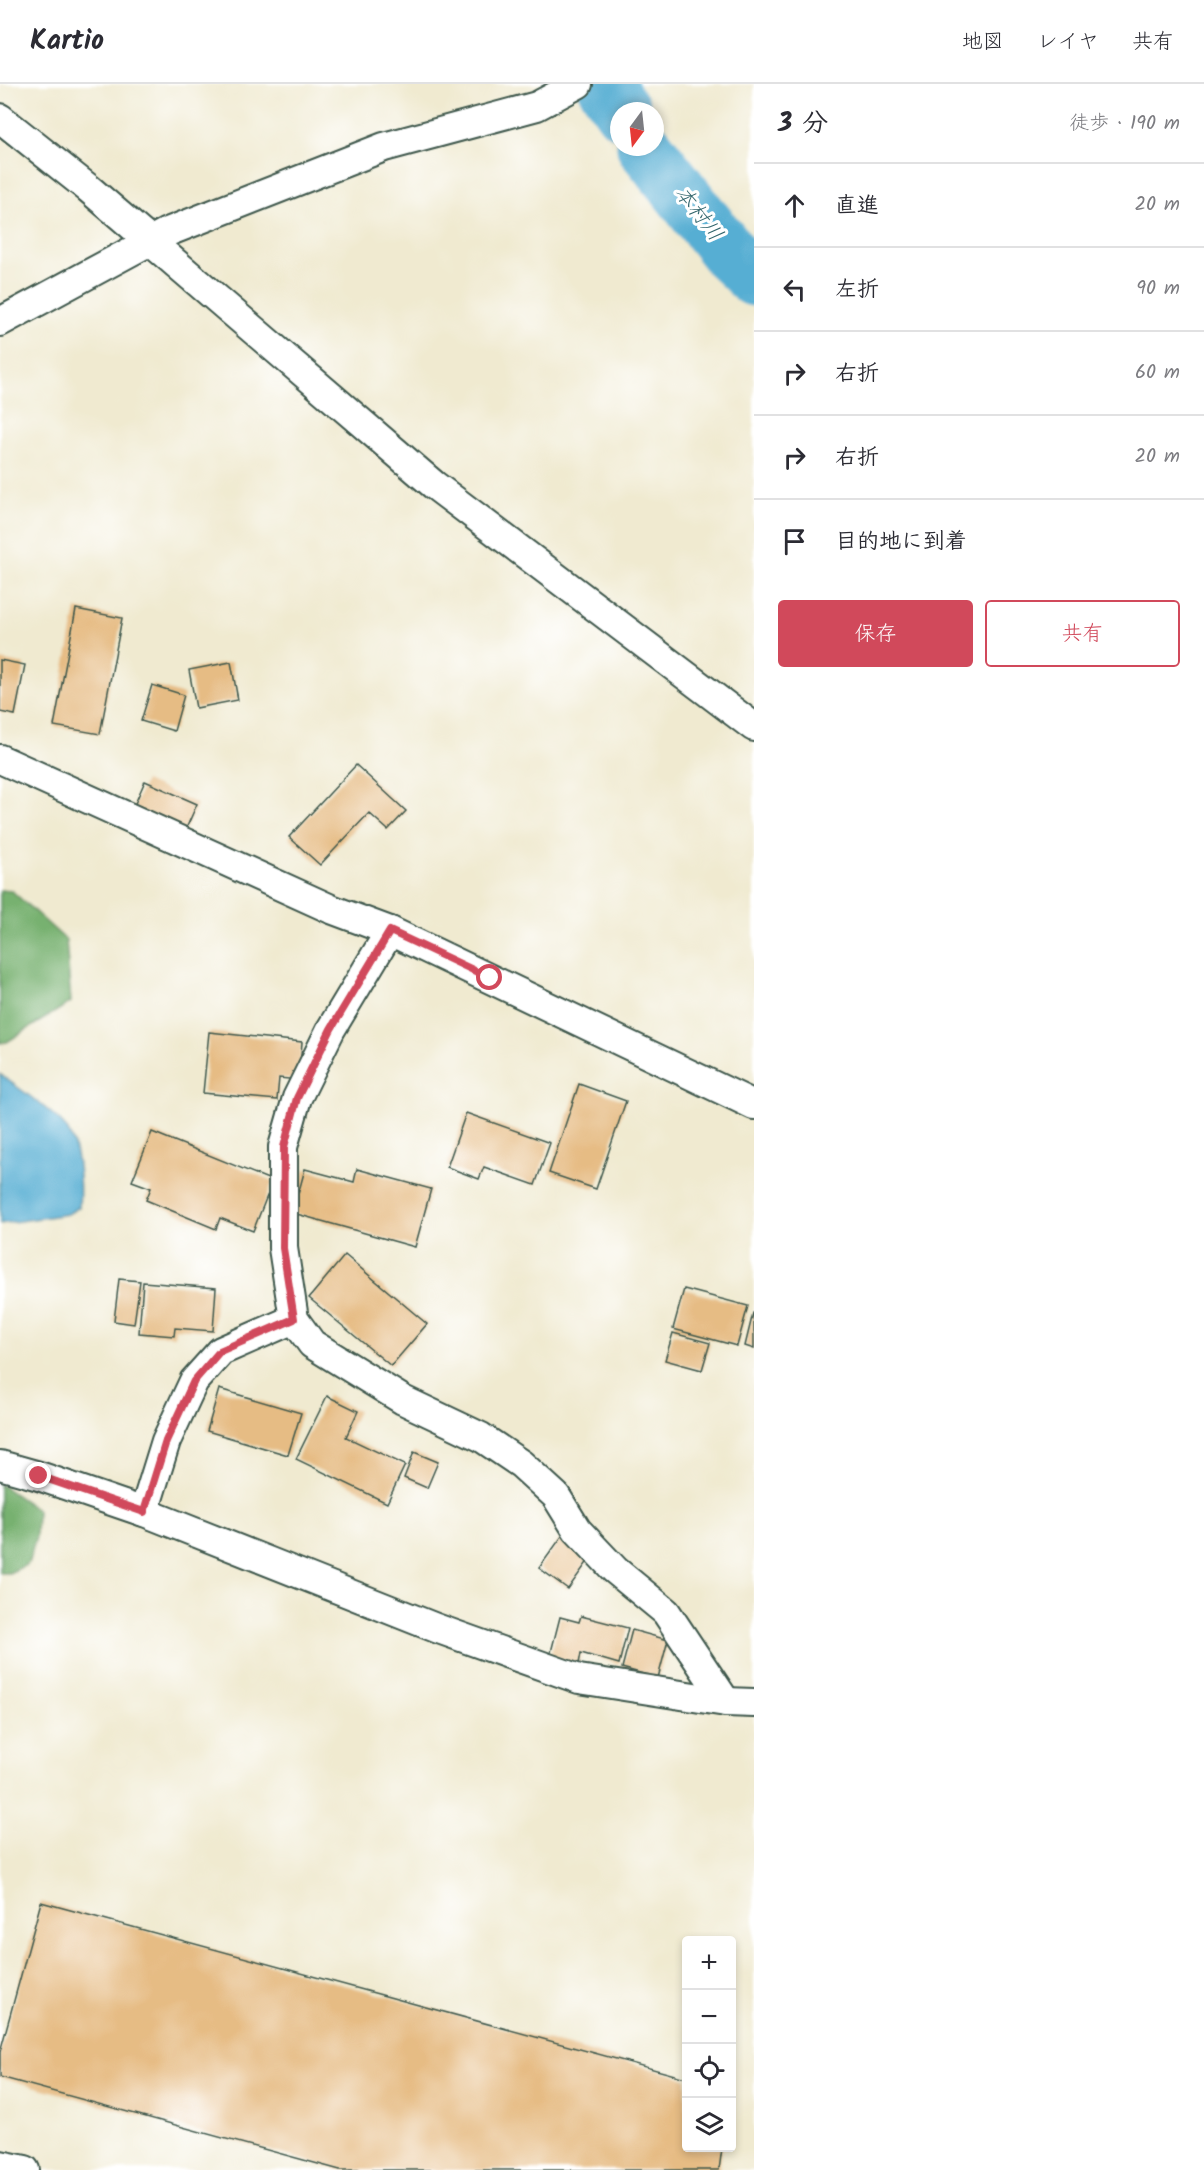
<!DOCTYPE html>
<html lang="ja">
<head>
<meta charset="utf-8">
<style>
  :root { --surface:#fff; --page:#f7f7f7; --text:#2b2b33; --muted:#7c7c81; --line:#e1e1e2; --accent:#d1495b }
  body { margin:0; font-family:Kalam,"Klee One",sans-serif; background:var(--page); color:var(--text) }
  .controls { position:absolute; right:18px; bottom:18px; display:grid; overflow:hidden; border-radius:6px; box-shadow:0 3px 9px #0003 }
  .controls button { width:54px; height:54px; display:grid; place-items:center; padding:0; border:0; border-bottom:2px solid var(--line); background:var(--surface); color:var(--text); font:30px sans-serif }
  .compass { position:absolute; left:610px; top:18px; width:54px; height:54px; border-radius:50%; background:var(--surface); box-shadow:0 3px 9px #0003; rotate:195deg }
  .stop { position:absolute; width:18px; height:18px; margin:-14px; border:4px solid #d1495b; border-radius:50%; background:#fff }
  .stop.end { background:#d1495b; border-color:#fff; box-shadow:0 2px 6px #0008 }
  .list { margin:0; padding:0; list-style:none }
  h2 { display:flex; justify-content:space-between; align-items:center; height:78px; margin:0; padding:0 24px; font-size:26px }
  h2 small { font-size:20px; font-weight:400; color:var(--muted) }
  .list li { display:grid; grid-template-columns:39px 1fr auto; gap:18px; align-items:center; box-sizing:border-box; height:84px; padding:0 24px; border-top:2px solid var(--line) }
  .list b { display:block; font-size:22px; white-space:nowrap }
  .list em { font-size:20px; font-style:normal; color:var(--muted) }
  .actions { display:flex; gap:12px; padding:18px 24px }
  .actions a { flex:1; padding:14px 0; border:2px solid var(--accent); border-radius:6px; text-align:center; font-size:21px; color:var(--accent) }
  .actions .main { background:var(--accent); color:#fff }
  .icon { flex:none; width:33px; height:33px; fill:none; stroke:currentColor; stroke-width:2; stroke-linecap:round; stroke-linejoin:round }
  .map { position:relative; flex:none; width:754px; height:2086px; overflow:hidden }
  header { display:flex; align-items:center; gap:36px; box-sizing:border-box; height:84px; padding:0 30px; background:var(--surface); border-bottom:2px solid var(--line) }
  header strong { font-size:28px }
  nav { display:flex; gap:33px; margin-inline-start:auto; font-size:21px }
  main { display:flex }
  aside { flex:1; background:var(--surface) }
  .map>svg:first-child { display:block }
  .forest { fill:#77b16f; stroke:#4b7752; stroke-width:1.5 }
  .water { fill:#56aed3; stroke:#3a7684; stroke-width:1.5 }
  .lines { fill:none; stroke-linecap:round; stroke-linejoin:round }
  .river { stroke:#56aed3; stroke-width:57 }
  .building { fill:#e6bc84 }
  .minor-casing { stroke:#3e574b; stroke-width:32 }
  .minor { stroke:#fff; stroke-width:28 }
  .route { stroke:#d1495b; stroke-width:8 }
  .labels { text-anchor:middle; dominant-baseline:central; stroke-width:6; stroke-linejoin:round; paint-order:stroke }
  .water-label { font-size:21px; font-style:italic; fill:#32656c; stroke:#fff }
</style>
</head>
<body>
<header>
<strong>Kartio</strong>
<nav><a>地図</a><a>レイヤ</a><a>共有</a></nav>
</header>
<main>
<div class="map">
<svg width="754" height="2086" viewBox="0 0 754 2086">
  <rect width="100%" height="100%" fill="#fff"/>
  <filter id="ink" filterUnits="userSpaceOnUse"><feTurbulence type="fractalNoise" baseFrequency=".0167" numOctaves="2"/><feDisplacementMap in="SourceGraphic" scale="12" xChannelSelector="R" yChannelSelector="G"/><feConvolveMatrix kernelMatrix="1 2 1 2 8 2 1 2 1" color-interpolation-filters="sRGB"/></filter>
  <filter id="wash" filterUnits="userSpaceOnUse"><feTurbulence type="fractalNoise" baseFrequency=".008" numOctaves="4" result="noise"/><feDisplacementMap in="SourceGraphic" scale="24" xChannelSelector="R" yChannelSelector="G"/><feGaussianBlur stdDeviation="1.35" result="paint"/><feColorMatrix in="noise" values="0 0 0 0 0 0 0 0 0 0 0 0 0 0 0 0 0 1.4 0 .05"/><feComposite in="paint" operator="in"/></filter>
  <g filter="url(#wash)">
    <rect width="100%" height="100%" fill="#f0ead0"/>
    <g class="forest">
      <path d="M 0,806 L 12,807 L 66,856 L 71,918 L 7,958 L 0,959 Z"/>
      <path d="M 0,1400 L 37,1426 L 36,1453 L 28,1480 L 9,1489 L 0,1489 Z"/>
    </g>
    <path class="water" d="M 0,990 C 18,1004 47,1023 62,1039 C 79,1056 81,1101 79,1123 L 68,1130 L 0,1140 Z"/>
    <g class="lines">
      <g class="river">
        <path d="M 604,0 L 623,27"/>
        <path d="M 645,63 L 730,171 L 754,194"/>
      </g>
    </g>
    <g id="blocks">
      <g class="building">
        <path d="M 76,525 L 122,534 L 100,650 L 54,642 Z"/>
        <path d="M 0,576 L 25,581 L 15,631 L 0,628 Z"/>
        <path d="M 231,578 L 238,616 L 196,624 L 189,586 Z"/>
        <path d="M 152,601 L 184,611 L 174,647 L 141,637 Z"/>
        <path d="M 356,681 L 406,727 L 388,746 L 369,729 L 320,781 L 289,753 Z"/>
        <path d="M 145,697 L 197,720 L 185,747 L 133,724 Z"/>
        <path d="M 209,948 L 302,958 L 299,996 L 279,994 L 277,1016 L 203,1009 Z"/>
        <path d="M 579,1000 L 626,1017 L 596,1105 L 549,1089 Z"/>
        <path d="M 466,1029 L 550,1059 L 535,1101 L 484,1083 L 479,1095 L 447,1083 Z"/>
        <path d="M 152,1048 L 273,1097 L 253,1147 L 220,1134 L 216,1145 L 146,1116 L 151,1104 L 132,1097 Z"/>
        <path d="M 305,1085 L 354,1098 L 357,1085 L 431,1105 L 415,1163 L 293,1129 Z"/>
        <path d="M 345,1171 L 427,1240 L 391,1282 L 309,1214 Z"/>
        <path d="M 119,1195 L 140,1197 L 134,1240 L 114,1237 Z"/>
        <path d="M 143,1198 L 216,1204 L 213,1247 L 175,1244 L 174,1252 L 139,1249 Z"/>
        <path d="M 684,1205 L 748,1222 L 737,1262 L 673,1245 Z"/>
        <path d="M 753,1229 L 754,1229 L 754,1265 L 745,1262 Z"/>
        <path d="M 673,1249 L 710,1259 L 702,1286 L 665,1276 Z"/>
        <path d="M 219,1305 L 301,1329 L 288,1371 L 207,1347 Z"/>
        <path d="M 327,1312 L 358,1327 L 346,1353 L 405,1381 L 387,1419 L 296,1375 Z"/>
        <path d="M 414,1368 L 438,1378 L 427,1404 L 404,1394 Z"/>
        <path d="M 565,1448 L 594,1469 L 568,1505 L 539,1484 Z"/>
        <path d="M 581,1532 L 628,1544 L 619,1580 L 581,1569 L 579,1580 L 550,1572 L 560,1533 L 579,1538 Z"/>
        <path d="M 632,1546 L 668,1556 L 658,1594 L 622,1584 Z"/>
        <path d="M 41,1818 L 686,1994 L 686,2064 L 722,2064 L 719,2086 L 340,2086 L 0,1993 L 0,1968 Z"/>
      </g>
    </g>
  </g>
  <g filter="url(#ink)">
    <use href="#blocks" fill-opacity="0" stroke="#3e574b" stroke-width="1.5"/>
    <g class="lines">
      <g class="minor-casing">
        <g id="minor">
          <path d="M 0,34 L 88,104 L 434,401 L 754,643"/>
          <path d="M 0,238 L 165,149 L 384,63 L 537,22 L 578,0"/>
          <path d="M 0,675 L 331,825 L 390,847 L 754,1021"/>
          <path d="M 390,847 L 331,945 L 297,1014 L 283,1063 L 283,1164 L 294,1235 L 312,1260 L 403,1316 L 481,1353 L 521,1380 L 556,1412 L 577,1446 L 615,1486 L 666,1528 L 726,1618"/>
          <path d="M 0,1381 L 39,1392 L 144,1428 L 436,1544 L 579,1595 L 726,1618 L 754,1619"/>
          <path d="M 144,1428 L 166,1357 L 194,1297 L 221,1267 L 294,1235"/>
          <path d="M 0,2081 L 25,2086"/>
        </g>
      </g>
      <use href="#minor" class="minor"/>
    </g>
  </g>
  <g class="lines" filter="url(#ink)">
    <path class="route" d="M 39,1392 L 144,1428 L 166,1357 L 194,1297 L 220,1267 L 294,1235 L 283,1164 L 284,1063 L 297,1014 L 331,945 L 390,847 L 490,894"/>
  </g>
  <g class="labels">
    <g class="water-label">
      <text transform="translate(698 130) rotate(52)">本村川</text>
    </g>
  </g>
</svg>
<div class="controls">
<button>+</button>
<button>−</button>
<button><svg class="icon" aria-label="locate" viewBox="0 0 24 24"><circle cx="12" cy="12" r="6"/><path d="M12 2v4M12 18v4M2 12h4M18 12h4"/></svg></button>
<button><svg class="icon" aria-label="layers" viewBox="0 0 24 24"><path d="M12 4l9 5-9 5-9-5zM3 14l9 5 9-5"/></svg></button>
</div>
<svg class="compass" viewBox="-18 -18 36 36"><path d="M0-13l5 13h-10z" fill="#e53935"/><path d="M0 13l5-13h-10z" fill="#7c7c81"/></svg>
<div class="stop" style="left:490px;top:894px"></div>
<div class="stop end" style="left:39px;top:1392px"></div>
</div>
<aside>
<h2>3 分<small>徒歩 · 190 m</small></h2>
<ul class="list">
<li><svg class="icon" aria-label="ahead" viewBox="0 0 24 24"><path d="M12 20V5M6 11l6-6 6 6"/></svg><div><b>直進</b></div><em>20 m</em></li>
<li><svg class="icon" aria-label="left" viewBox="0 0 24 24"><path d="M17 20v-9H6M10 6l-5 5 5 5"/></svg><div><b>左折</b></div><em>90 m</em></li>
<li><svg class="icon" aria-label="right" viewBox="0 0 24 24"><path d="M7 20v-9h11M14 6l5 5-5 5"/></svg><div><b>右折</b></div><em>60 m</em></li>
<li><svg class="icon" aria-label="right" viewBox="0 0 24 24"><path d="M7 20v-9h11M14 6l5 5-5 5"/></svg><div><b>右折</b></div><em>20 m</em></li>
<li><svg class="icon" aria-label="arrive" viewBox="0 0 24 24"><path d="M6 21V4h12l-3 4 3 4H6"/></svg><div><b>目的地に到着</b></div></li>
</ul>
<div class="actions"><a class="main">保存</a><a>共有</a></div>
</aside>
</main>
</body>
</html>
